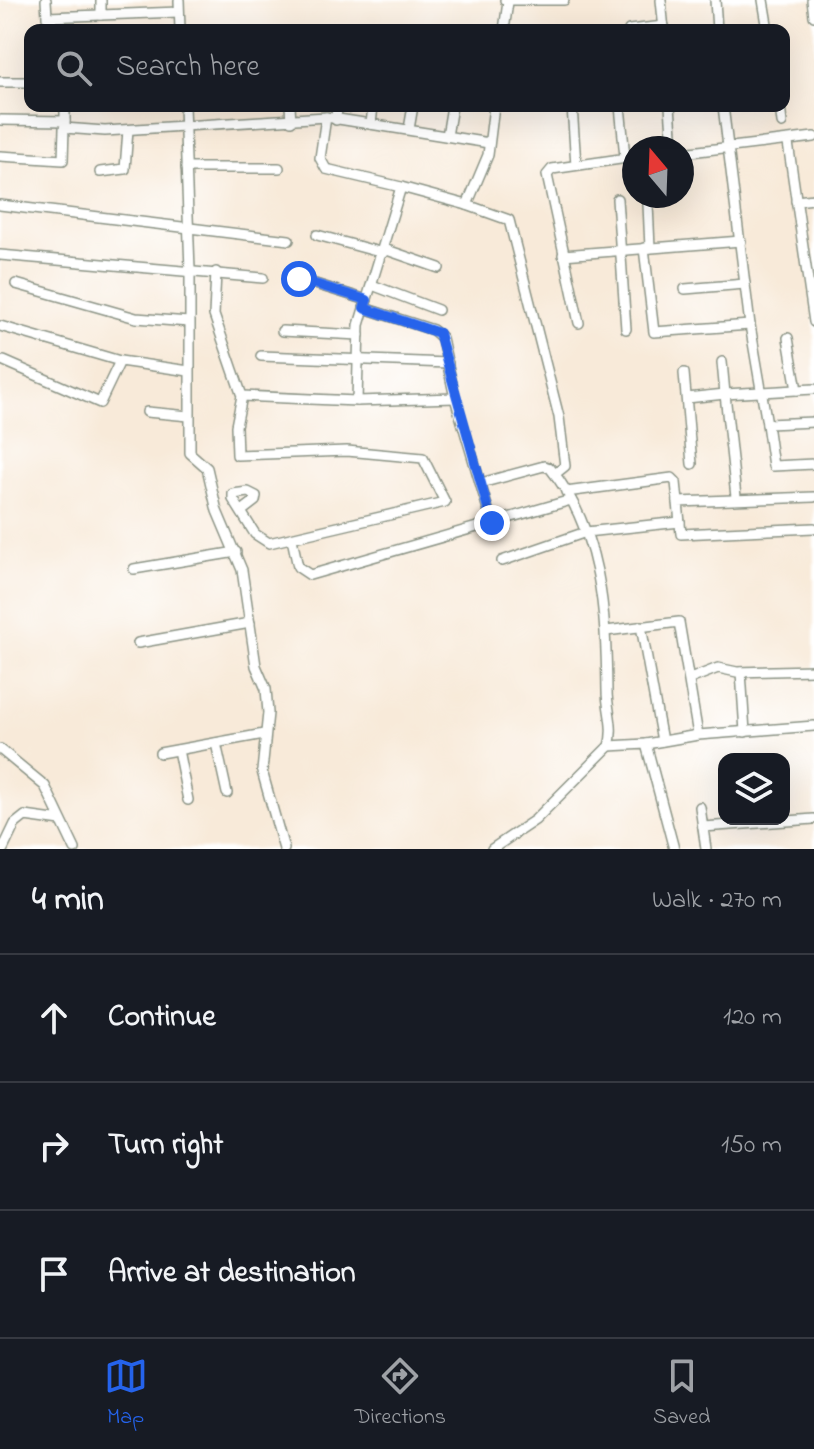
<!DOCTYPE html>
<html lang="en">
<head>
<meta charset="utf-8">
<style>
  :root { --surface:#171b24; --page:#242831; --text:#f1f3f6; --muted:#9ea1a6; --line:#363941; --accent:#2563eb }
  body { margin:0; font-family:"Indie Flower",sans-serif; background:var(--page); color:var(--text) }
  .controls { position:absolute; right:24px; bottom:24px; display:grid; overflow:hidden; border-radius:16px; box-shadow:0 8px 32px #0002 }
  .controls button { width:72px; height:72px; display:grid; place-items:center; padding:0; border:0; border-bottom:2px solid var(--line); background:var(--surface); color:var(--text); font:40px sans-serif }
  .compass { position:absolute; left:622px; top:136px; width:72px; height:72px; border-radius:50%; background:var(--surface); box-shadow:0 8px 32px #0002; rotate:341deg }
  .stop { position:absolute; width:24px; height:24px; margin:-18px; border:6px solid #2563eb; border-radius:50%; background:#fff }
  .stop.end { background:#2563eb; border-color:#fff; box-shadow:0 2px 8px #0008 }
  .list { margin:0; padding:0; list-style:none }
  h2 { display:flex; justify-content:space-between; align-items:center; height:104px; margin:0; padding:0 32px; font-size:34px }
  h2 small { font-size:26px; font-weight:400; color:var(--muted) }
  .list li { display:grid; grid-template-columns:52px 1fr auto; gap:24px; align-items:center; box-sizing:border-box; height:128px; padding:0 32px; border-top:2px solid var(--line) }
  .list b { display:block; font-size:30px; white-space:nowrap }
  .list em { font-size:26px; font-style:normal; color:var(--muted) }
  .icon { flex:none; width:44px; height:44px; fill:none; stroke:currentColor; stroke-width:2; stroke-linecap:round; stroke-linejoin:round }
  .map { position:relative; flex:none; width:814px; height:849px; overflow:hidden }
  .search { position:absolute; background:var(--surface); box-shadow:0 8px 32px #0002; left:24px; right:24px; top:24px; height:88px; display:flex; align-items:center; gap:20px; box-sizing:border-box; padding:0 28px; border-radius:16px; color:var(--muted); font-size:30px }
  .sheet { height:488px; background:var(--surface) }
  nav { display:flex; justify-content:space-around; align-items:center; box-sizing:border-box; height:112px; border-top:2px solid var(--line); background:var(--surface); font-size:22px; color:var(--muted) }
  nav a { display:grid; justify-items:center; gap:4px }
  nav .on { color:var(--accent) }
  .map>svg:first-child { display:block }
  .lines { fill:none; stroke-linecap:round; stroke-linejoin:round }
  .minor-casing { stroke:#8c9486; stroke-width:12 }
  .minor { stroke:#fff; stroke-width:9 }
  .route { stroke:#2563eb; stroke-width:10 }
</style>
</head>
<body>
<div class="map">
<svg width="814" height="849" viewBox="0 0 814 849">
  <rect width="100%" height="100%" fill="#fff"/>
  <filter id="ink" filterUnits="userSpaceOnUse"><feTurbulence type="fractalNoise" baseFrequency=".0125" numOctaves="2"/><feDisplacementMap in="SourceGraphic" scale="16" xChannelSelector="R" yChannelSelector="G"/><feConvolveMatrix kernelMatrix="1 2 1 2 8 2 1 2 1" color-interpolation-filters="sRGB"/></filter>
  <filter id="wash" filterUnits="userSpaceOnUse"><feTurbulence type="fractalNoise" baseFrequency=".006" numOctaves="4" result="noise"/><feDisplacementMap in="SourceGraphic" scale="32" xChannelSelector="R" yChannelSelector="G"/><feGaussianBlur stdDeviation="1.8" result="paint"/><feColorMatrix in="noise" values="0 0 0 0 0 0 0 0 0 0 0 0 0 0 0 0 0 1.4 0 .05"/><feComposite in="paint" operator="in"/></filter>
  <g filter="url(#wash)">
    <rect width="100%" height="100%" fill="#f8ead9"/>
  </g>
  <g filter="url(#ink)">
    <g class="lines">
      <g class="minor-casing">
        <g id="minor">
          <path d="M 46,0 L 47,17 L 101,15"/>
          <path d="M 101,0 L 101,15 L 179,12"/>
          <path d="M 179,0 L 180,30"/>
          <path d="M 505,0 L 564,0"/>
          <path d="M 661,0 L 664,30"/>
          <path d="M 715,0 L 717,30"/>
          <path d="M 763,0 L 768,30"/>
          <path d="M 812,0 L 814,16"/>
          <path d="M 504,30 L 508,2"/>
          <path d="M 629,30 L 664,26"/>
          <path d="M 0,82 L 30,82"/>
          <path d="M 184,106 L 190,270 L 190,453 L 207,468 L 217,511 L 242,570 L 256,666 L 266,689 L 268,713 L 262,771 L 284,849"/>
          <path d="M 290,106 L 291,121"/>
          <path d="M 572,106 L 576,165"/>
          <path d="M 620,106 L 625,157"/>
          <path d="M 670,106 L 673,148"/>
          <path d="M 723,106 L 750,325 L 767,424 L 814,422"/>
          <path d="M 780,106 L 782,123"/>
          <path d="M 326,117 L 320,158 L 326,169 L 401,187"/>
          <path d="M 0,120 L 65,121"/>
          <path d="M 336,120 L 337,106"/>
          <path d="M 371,124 L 373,106"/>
          <path d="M 65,125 L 65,106"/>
          <path d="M 409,129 L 413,106"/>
          <path d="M 447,136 L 452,106"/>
          <path d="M 788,143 L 814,322"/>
          <path d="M 682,153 L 814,137"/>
          <path d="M 0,156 L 63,160 L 64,128 L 105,131 L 326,117 L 489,143"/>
          <path d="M 186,168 L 279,168"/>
          <path d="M 100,172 L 125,169 L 128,130"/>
          <path d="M 617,199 L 626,329"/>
          <path d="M 796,201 L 814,199"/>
          <path d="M 648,204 L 650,248"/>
          <path d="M 0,205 L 289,240"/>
          <path d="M 467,205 L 509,220 L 559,417 L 565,466 L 555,474"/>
          <path d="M 317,235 L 383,253"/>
          <path d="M 644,248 L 654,332 L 750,325"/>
          <path d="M 384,249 L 439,268"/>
          <path d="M 0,255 L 263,278"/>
          <path d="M 563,255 L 741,241"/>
          <path d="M 216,272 L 214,315 L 242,396 L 236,426 L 237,455 L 347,451 L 423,458 L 445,502 L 269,543 L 255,534 L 233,499 L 233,494 L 248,492 L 256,496 L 255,501 L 242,511"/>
          <path d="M 299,279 L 367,300"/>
          <path d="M 16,284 L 136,318 L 189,322"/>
          <path d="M 372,285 L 438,310"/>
          <path d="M 685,289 L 745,284"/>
          <path d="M 364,308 L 433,330 L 442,338 L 455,398 L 492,523"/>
          <path d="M 579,323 L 547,175 L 552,169 L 634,157"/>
          <path d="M 0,326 L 120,361 L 189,371"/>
          <path d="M 282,331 L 359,335"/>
          <path d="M 788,338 L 797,390"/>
          <path d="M 261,356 L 448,363"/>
          <path d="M 4,361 L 100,403 L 120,361"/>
          <path d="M 684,373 L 692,464"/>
          <path d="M 242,396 L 357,401 L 359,325 L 401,187 L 467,205 L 488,155 L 494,106"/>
          <path d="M 687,398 L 725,394 L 722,362"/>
          <path d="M 357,401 L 455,398"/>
          <path d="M 147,412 L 189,416"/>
          <path d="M 767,424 L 773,466 L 814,464"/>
          <path d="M 481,483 L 544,466 L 550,468 C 602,532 606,612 607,691 C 607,710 615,727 609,746 L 535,820 L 492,849"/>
          <path d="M 566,492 L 672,478 L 676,482 L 678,502"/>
          <path d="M 736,497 L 725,394 L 814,389"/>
          <path d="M 814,497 L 678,502 L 681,534 L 814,528"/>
          <path d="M 292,539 L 298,567 L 310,575 L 571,500"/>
          <path d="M 502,561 L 586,532 L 680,522"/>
          <path d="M 134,569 L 236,552"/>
          <path d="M 641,626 L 662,741"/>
          <path d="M 606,631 L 679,622 L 698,735"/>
          <path d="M 138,643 L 250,623"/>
          <path d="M 741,672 L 745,732"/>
          <path d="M 690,679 L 718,668 L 737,672 L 814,670"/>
          <path d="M 216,743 L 227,793"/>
          <path d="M 646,744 L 698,735 L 814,726"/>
          <path d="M 609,746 L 646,744 L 674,849"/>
          <path d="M 0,749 L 45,786 L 75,849"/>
          <path d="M 178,750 L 188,800"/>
          <path d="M 160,753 L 264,734"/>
          <path d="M 700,807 L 706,849"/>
          <path d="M 703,827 L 814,819"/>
          <path d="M 3,849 L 15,824 L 25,816 L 61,821"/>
        </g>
      </g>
      <use href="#minor" class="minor"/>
    </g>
  </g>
  <g class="lines" filter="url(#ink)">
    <path class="route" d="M 299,279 L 367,300 L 364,308 L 439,333 L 492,523"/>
  </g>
</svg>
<div class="controls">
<button><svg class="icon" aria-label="layers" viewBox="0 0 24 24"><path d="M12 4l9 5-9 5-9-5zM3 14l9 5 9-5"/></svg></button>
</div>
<svg class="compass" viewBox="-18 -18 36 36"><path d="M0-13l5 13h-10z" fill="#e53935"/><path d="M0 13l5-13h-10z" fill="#9ea1a6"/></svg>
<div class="stop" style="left:299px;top:279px"></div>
<div class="stop end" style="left:492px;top:523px"></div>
<div class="search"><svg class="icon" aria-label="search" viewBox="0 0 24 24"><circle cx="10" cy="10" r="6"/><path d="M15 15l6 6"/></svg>Search here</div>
</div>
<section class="sheet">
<h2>4 min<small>Walk · 270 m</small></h2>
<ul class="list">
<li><svg class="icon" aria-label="ahead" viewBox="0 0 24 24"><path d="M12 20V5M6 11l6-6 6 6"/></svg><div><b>Continue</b></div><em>120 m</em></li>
<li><svg class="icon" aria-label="right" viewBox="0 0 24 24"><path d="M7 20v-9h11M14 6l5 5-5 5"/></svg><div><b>Turn right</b></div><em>150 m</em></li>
<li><svg class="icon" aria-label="arrive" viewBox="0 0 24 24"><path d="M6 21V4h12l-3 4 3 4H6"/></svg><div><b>Arrive at destination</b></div></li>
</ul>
</section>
<nav>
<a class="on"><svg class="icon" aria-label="map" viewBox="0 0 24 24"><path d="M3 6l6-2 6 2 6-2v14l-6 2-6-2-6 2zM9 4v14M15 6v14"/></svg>Map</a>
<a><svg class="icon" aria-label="directions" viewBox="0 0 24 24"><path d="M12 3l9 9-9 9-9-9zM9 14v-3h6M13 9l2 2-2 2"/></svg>Directions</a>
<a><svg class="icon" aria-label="saved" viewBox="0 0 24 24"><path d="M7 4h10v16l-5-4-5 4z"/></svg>Saved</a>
</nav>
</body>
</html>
